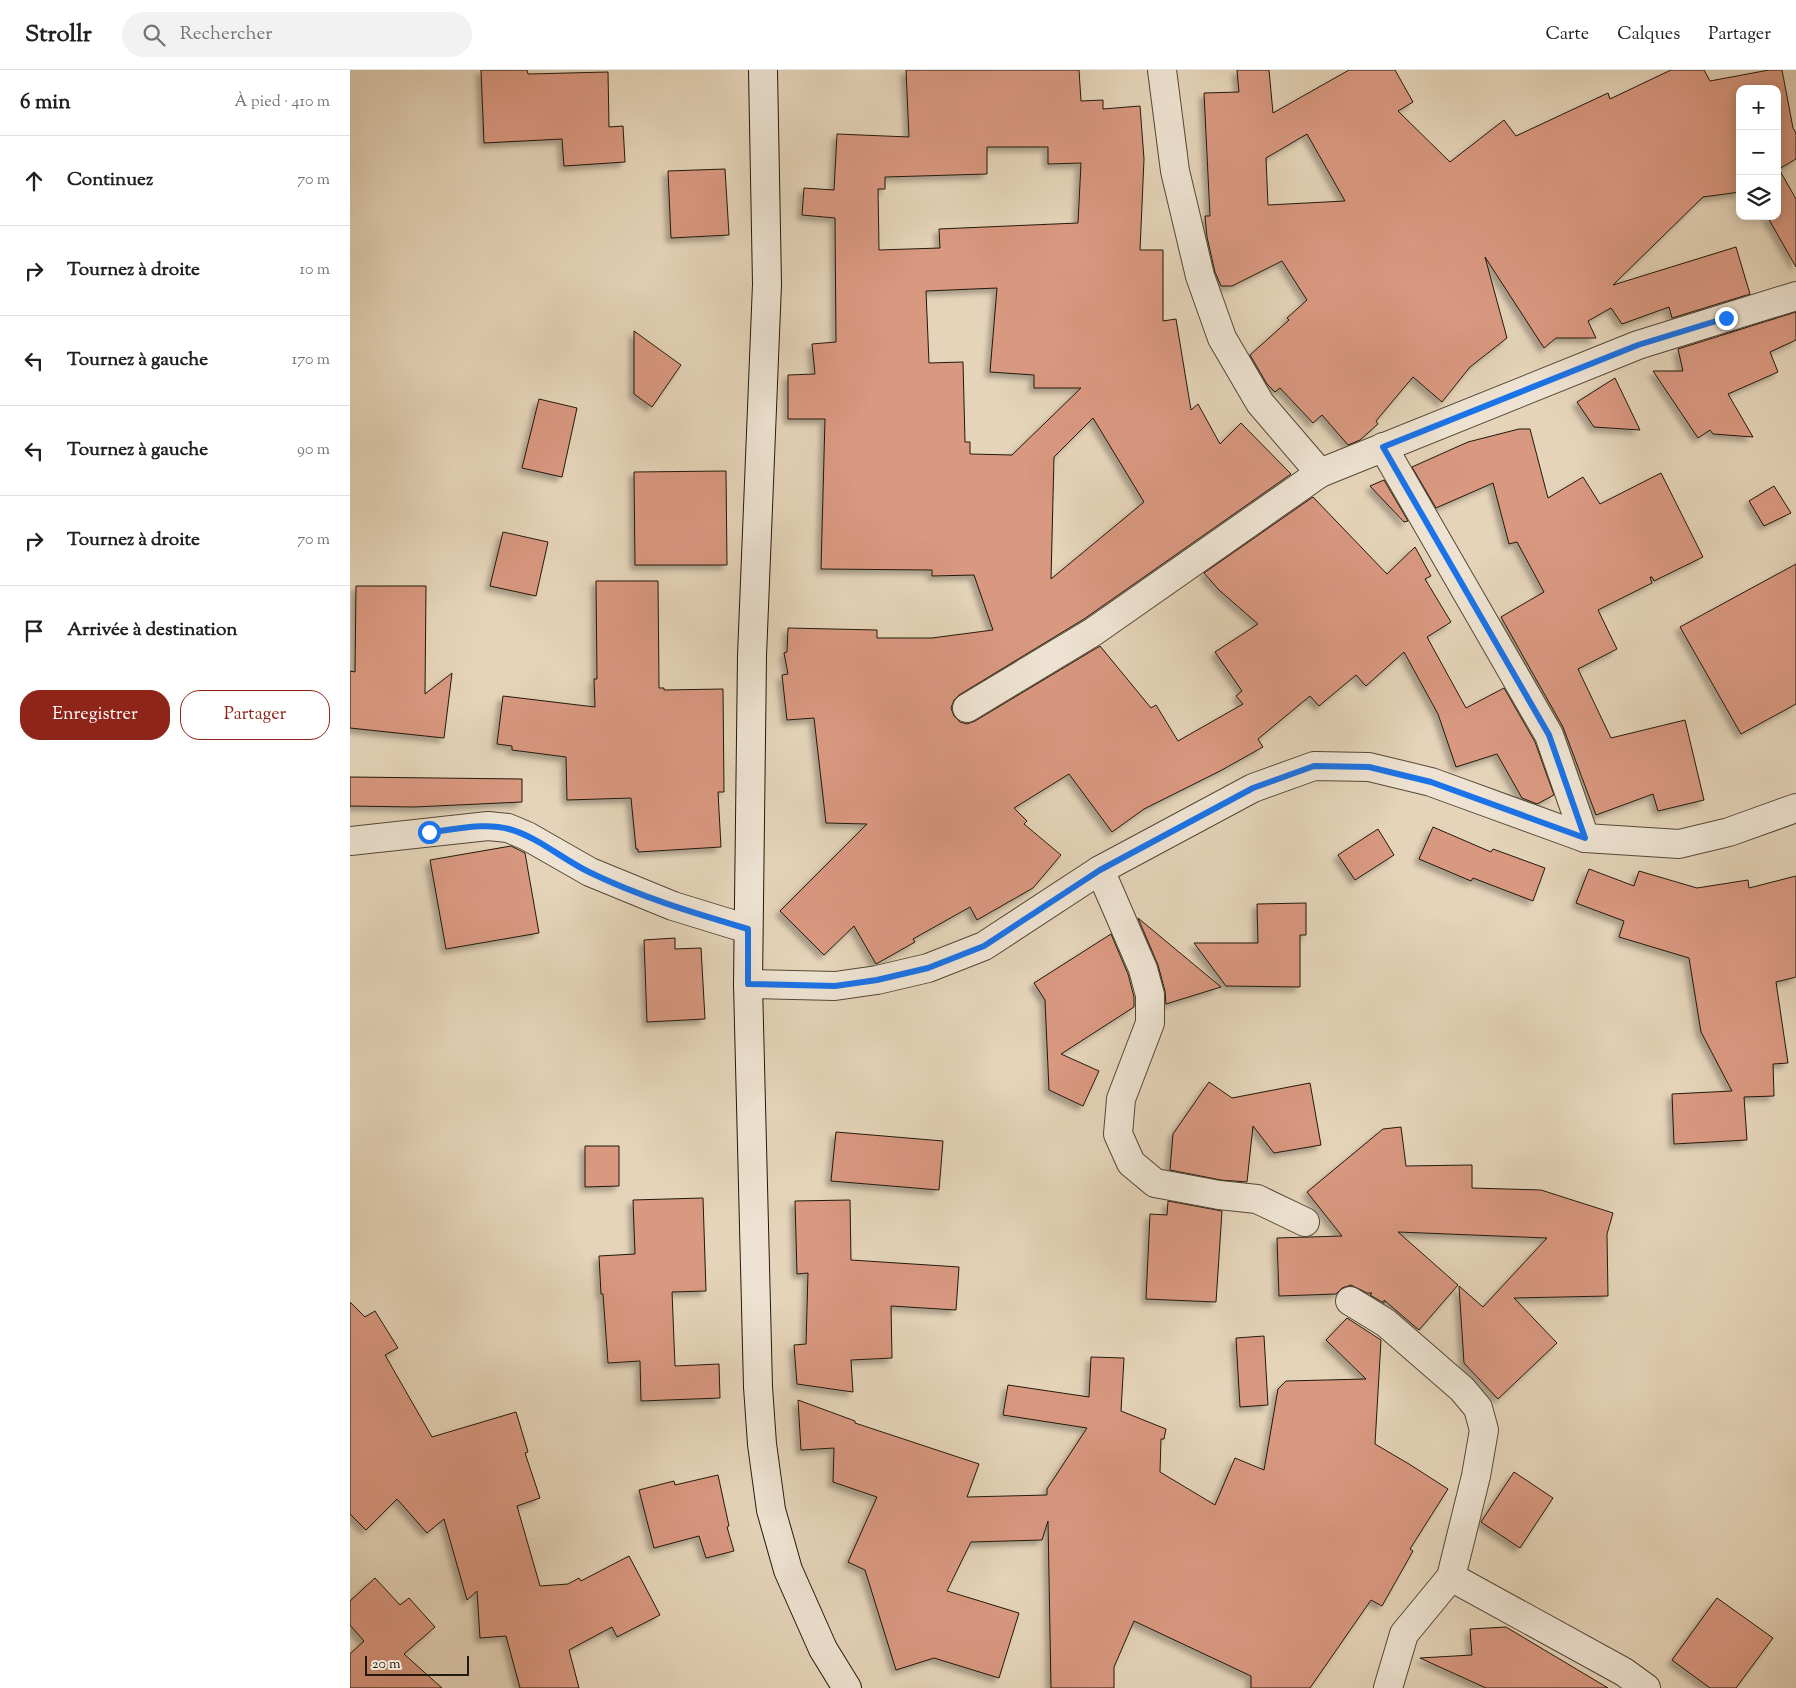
<!DOCTYPE html>
<html lang="fr">
<head>
<meta charset="utf-8">
<style>
  :root { --surface:#fff; --page:#f2f2f2; --text:#202124; --muted:#757577; --line:#e0e0e0; --accent:#8f2418 }
  body { margin:0; font-family:"Sorts Mill Goudy",serif; background:var(--page); color:var(--text) }
  .controls { position:absolute; right:15px; top:15px; display:grid; overflow:hidden; border-radius:10px; box-shadow:0 2px 12px #0003 }
  .controls button { width:45px; height:45px; display:grid; place-items:center; padding:0; border:0; border-bottom:1px solid var(--line); background:var(--surface); color:var(--text); font:25px sans-serif }
  .scale { position:absolute; left:15px; bottom:12px; width:104px; box-sizing:border-box; padding-left:5px; border:2px solid #22190c; border-top:0; font-size:14px; line-height:18px; white-space:nowrap; color:#22190c; -webkit-text-stroke:4px #eee3d2; paint-order:stroke }
  .stop { position:absolute; width:15px; height:15px; margin:-11px; border:4px solid #1a73e8; border-radius:50%; background:#fff }
  .stop.end { background:#1a73e8; border-color:#fff; box-shadow:0 1px 5px #0008 }
  .list { margin:0; padding:0; list-style:none }
  h2 { display:flex; justify-content:space-between; align-items:center; height:65px; margin:0; padding:0 20px; font-size:21px }
  h2 small { font-size:16px; font-weight:400; color:var(--muted) }
  .list li { display:grid; grid-template-columns:32px 1fr auto; gap:15px; align-items:center; box-sizing:border-box; height:90px; padding:0 20px; border-top:1px solid var(--line) }
  .list b { display:block; font-size:19px; white-space:nowrap }
  .list em { font-size:16px; font-style:normal; color:var(--muted) }
  .actions { display:flex; gap:10px; padding:15px 20px }
  .actions a { flex:1; padding:11px 0; border:1px solid var(--accent); border-radius:20px; text-align:center; font-size:18px; color:var(--accent) }
  .actions .main { background:var(--accent); color:#fff }
  .icon { flex:none; width:28px; height:28px; fill:none; stroke:currentColor; stroke-width:2; stroke-linecap:round; stroke-linejoin:round }
  .map { position:relative; flex:none; width:1446px; height:1618px; overflow:hidden }
  header { display:flex; align-items:center; gap:30px; box-sizing:border-box; height:70px; padding:0 25px; background:var(--surface); border-bottom:1px solid var(--line) }
  header strong { font-size:24px }
  nav { display:flex; gap:28px; margin-inline-start:auto; font-size:18px }
  .search { width:350px; height:45px; background:var(--page); display:flex; align-items:center; gap:12px; box-sizing:border-box; padding:0 18px; border-radius:28px; color:var(--muted); font-size:19px }
  main { display:flex }
  aside { flex:1; background:var(--surface) }
  .map>svg:first-child { display:block }
  .building { fill:#d99880; stroke:#22190c; fill-rule:evenodd; filter:url(#shadow) }
  .lines { fill:none; stroke-linecap:round; stroke-linejoin:round }
  .street-casing { stroke:#534837; stroke-width:30 }
  .secondary-casing { stroke:#22190c; stroke-width:30 }
  .street { stroke:#eee3d2; stroke-width:28 }
  .secondary { stroke:#eee3d2; stroke-width:28 }
  .route { stroke:#1a73e8; stroke-width:6 }
</style>
</head>
<body>
<header>
<strong>Strollr</strong>
<div class="search"><svg class="icon" aria-label="search" viewBox="0 0 24 24"><circle cx="10" cy="10" r="6"/><path d="M15 15l6 6"/></svg>Rechercher</div>
<nav><a>Carte</a><a>Calques</a><a>Partager</a></nav>
</header>
<main>
<aside>
<h2>6 min<small>À pied · 410 m</small></h2>
<ul class="list">
<li><svg class="icon" aria-label="ahead" viewBox="0 0 24 24"><path d="M12 20V5M6 11l6-6 6 6"/></svg><div><b>Continuez</b></div><em>70 m</em></li>
<li><svg class="icon" aria-label="right" viewBox="0 0 24 24"><path d="M7 20v-9h11M14 6l5 5-5 5"/></svg><div><b>Tournez à droite</b></div><em>10 m</em></li>
<li><svg class="icon" aria-label="left" viewBox="0 0 24 24"><path d="M17 20v-9H6M10 6l-5 5 5 5"/></svg><div><b>Tournez à gauche</b></div><em>170 m</em></li>
<li><svg class="icon" aria-label="left" viewBox="0 0 24 24"><path d="M17 20v-9H6M10 6l-5 5 5 5"/></svg><div><b>Tournez à gauche</b></div><em>90 m</em></li>
<li><svg class="icon" aria-label="right" viewBox="0 0 24 24"><path d="M7 20v-9h11M14 6l5 5-5 5"/></svg><div><b>Tournez à droite</b></div><em>70 m</em></li>
<li><svg class="icon" aria-label="arrive" viewBox="0 0 24 24"><path d="M6 21V4h12l-3 4 3 4H6"/></svg><div><b>Arrivée à destination</b></div></li>
</ul>
<div class="actions"><a class="main">Enregistrer</a><a>Partager</a></div>
</aside>
<div class="map">
<svg width="1446" height="1618" viewBox="0 0 1446 1618">
  <defs>
    <filter id="shadow"><feDropShadow dx="-4.5" dy="4.5" stdDeviation="2.5" flood-color="#0004"/></filter>
  </defs>
  <rect width="100%" height="100%" fill="#e5d4b9"/>
  <filter id="stains"><feTurbulence type="fractalNoise" baseFrequency=".004" numOctaves="4"/><feColorMatrix values="0 0 0 0 .2 0 0 0 0 .09 0 0 0 0 .02 0 0 0 .5 -.17"/></filter>
  <radialGradient id="worn" r=".72"><stop offset=".6" stop-color="#630" stop-opacity="0"/><stop offset="1" stop-color="#630" stop-opacity=".3"/></radialGradient>
  <g class="building">
    <path d="M 131,0 L 177,0 L 178,4 L 258,2 L 259,57 L 273,56 L 275,92 L 214,96 L 212,69 L 134,73 Z"/>
    <path d="M 556,0 L 729,0 L 731,31 L 753,30 L 753,39 L 790,36 L 794,89 L 790,180 L 813,180 L 813,251 L 826,249 L 841,340 L 848,334 L 870,374 L 891,353 L 941,404 L 734,549 L 609,625 L 604,630 L 601,638 L 604,646 L 610,652 L 617,654 L 625,651 L 750,576 L 801,638 L 806,635 L 828,671 L 893,634 L 886,626 L 892,621 L 865,582 L 908,554 L 869,520 L 854,503 L 963,427 L 1037,504 L 1065,477 L 1081,506 L 1075,509 L 1101,552 L 1077,567 L 1116,638 L 1154,618 L 1185,672 L 1204,725 L 1187,734 L 1172,728 L 1147,684 L 1106,697 L 1088,644 L 1054,582 L 1016,616 L 1006,605 L 969,636 L 960,626 L 908,669 L 913,677 L 870,701 L 794,739 L 762,762 L 719,704 L 664,738 L 677,751 L 674,754 L 711,785 L 683,818 L 627,850 L 620,837 L 563,869 L 565,872 L 526,894 L 504,856 L 474,885 L 430,841 L 517,754 L 476,753 L 464,648 L 437,650 L 432,605 L 438,604 L 434,583 L 437,582 L 438,558 L 527,560 L 527,568 L 582,568 L 643,560 L 624,505 L 582,506 L 582,500 L 471,499 L 475,349 L 438,349 L 438,305 L 465,304 L 462,274 L 486,272 L 485,148 L 452,145 L 454,118 L 484,120 L 487,64 L 559,67 ZM 637,77 L 698,77 L 698,94 L 731,93 L 728,153 L 589,159 L 590,178 L 529,180 L 528,119 L 535,119 L 535,107 L 637,104 ZM 647,218 L 640,302 L 684,305 L 684,318 L 731,318 L 662,385 L 620,384 L 620,372 L 615,372 L 613,292 L 579,293 L 576,221 ZM 743,348 L 794,432 L 701,509 L 704,387 Z"/>
    <path d="M 887,0 L 919,0 L 923,43 L 999,0 L 1045,0 L 1063,32 L 1048,41 L 1100,92 L 1154,50 L 1166,66 L 1258,23 L 1260,29 L 1321,0 L 1354,0 L 1360,11 L 1419,0 L 1432,0 L 1443,58 L 1446,63 L 1446,89 L 1429,99 L 1446,129 L 1446,197 L 1417,146 L 1427,146 L 1427,19 L 1390,19 L 1390,122 L 1353,127 L 1263,215 L 1386,177 L 1400,224 L 1322,248 L 1319,237 L 1272,254 L 1261,238 L 1238,251 L 1246,268 L 1206,268 L 1194,278 L 1135,187 L 1157,268 L 1120,297 L 1092,332 L 1063,307 L 1026,351 L 1028,354 L 1010,370 L 998,375 L 972,345 L 963,353 L 930,318 L 925,322 L 917,314 L 900,285 L 939,250 L 937,248 L 957,230 L 932,191 L 882,216 L 871,216 L 865,202 L 857,167 L 855,146 L 860,146 L 854,23 L 889,22 ZM 957,64 L 995,131 L 918,135 L 916,88 Z"/>
    <path d="M 375,99 L 379,165 L 321,168 L 318,101 Z"/>
    <path d="M 1446,242 L 1446,270 L 1420,282 L 1428,302 L 1378,324 L 1403,367 L 1363,364 L 1360,360 L 1348,368 L 1303,301 L 1333,301 L 1328,279 Z"/>
    <path d="M 284,261 L 331,295 L 302,337 L 284,324 Z"/>
    <path d="M 1265,308 L 1290,360 L 1244,357 L 1227,332 Z"/>
    <path d="M 189,329 L 227,338 L 212,407 L 172,398 Z"/>
    <path d="M 1169,359 L 1180,359 L 1198,428 L 1233,407 L 1250,434 L 1311,403 L 1353,487 L 1304,511 L 1302,507 L 1300,507 L 1302,513 L 1248,540 L 1267,579 L 1228,599 L 1261,668 L 1335,650 L 1354,730 L 1308,741 L 1303,724 L 1246,745 L 1213,657 L 1151,547 L 1194,522 L 1167,472 L 1159,474 L 1143,413 L 1086,438 L 1062,397 L 1118,372 Z"/>
    <path d="M 376,401 L 377,495 L 285,495 L 284,402 Z"/>
    <path d="M 1034,410 L 1058,451 L 1054,452 L 1020,416 Z"/>
    <path d="M 1424,416 L 1441,443 L 1414,456 L 1399,431 Z"/>
    <path d="M 153,462 L 198,472 L 186,526 L 140,516 Z"/>
    <path d="M 1446,494 L 1446,634 L 1391,664 L 1330,557 Z"/>
    <path d="M 246,511 L 308,511 L 309,618 L 314,618 L 314,620 L 373,619 L 374,722 L 368,722 L 371,777 L 288,782 L 288,779 L 286,779 L 281,728 L 217,730 L 216,687 L 162,680 L 162,676 L 147,674 L 153,626 L 245,637 L 244,609 L 247,609 Z"/>
    <path d="M 6,516 L 76,516 L 75,624 L 102,603 L 94,668 L 0,658 L 0,601 L 5,602 Z"/>
    <path d="M 0,707 L 172,709 L 172,732 L 64,737 L 0,736 Z"/>
    <path d="M 1083,757 L 1141,782 L 1143,779 L 1195,798 L 1183,831 L 1123,808 L 1121,811 L 1069,789 Z"/>
    <path d="M 1028,759 L 1044,785 L 1005,810 L 988,785 Z"/>
    <path d="M 161,776 L 175,783 L 189,863 L 96,879 L 80,790 Z"/>
    <path d="M 1239,799 L 1284,816 L 1289,801 L 1347,818 L 1398,810 L 1399,818 L 1446,806 L 1446,907 L 1426,912 L 1438,993 L 1423,994 L 1424,1026 L 1394,1027 L 1397,1070 L 1324,1074 L 1322,1024 L 1382,1021 L 1351,962 L 1339,888 L 1269,867 L 1274,851 L 1226,833 Z"/>
    <path d="M 956,833 L 956,865 L 950,865 L 950,917 L 876,916 L 844,873 L 908,873 L 907,834 Z"/>
    <path d="M 788,848 L 871,917 L 816,934 L 815,921 L 808,895 Z"/>
    <path d="M 761,864 L 778,904 L 784,927 L 784,937 L 711,984 L 749,1001 L 733,1036 L 699,1020 L 695,930 L 684,913 Z"/>
    <path d="M 325,868 L 325,879 L 351,878 L 355,949 L 297,952 L 294,870 Z"/>
    <path d="M 859,1012 L 882,1028 L 960,1013 L 971,1075 L 924,1083 L 903,1056 L 897,1112 L 871,1110 L 820,1100 L 823,1064 Z"/>
    <path d="M 1051,1057 L 1056,1096 L 1122,1095 L 1122,1118 L 1191,1120 L 1263,1143 L 1257,1164 L 1258,1226 L 1164,1228 L 1207,1273 L 1148,1329 L 1114,1293 L 1109,1216 L 1133,1237 L 1197,1168 L 1048,1162 L 1108,1215 L 1069,1260 L 1034,1230 L 1034,1233 L 1020,1225 L 1022,1223 L 1017,1223 L 1001,1215 L 992,1218 L 986,1224 L 929,1226 L 927,1168 L 992,1166 L 957,1122 L 1033,1059 Z"/>
    <path d="M 486,1062 L 593,1071 L 589,1120 L 481,1111 Z"/>
    <path d="M 235,1076 L 269,1076 L 269,1116 L 235,1117 Z"/>
    <path d="M 353,1128 L 356,1221 L 322,1222 L 325,1296 L 369,1294 L 370,1328 L 291,1331 L 290,1291 L 258,1293 L 253,1224 L 251,1224 L 249,1186 L 285,1184 L 283,1130 Z"/>
    <path d="M 500,1130 L 501,1190 L 609,1197 L 606,1240 L 541,1236 L 542,1288 L 501,1290 L 503,1322 L 447,1314 L 444,1275 L 456,1274 L 458,1203 L 447,1204 L 445,1131 Z"/>
    <path d="M 818,1131 L 872,1141 L 866,1232 L 796,1229 L 800,1144 L 817,1145 Z"/>
    <path d="M 0,1232 L 15,1247 L 25,1241 L 48,1278 L 35,1285 L 82,1367 L 166,1342 L 178,1382 L 175,1383 L 190,1428 L 167,1436 L 190,1516 L 218,1514 L 229,1508 L 231,1511 L 279,1486 L 310,1545 L 267,1567 L 262,1557 L 219,1580 L 229,1618 L 170,1618 L 156,1566 L 130,1568 L 127,1521 L 117,1530 L 94,1449 L 77,1463 L 47,1429 L 16,1460 L 0,1444 Z"/>
    <path d="M 997,1248 L 1031,1270 L 1025,1374 L 1059,1394 L 1098,1419 L 1060,1479 L 1063,1481 L 1032,1536 L 1021,1530 L 960,1618 L 901,1618 L 901,1606 L 784,1551 L 764,1597 L 764,1618 L 701,1618 L 698,1451 L 692,1470 L 621,1472 L 597,1521 L 669,1543 L 649,1608 L 584,1588 L 546,1600 L 515,1500 L 498,1492 L 527,1427 L 483,1412 L 484,1378 L 451,1380 L 448,1330 L 505,1351 L 505,1353 L 629,1394 L 617,1427 L 697,1425 L 697,1419 L 737,1358 L 653,1345 L 658,1315 L 739,1327 L 741,1287 L 774,1288 L 771,1341 L 816,1359 L 814,1369 L 811,1369 L 810,1402 L 865,1435 L 885,1388 L 914,1400 L 928,1319 L 936,1311 L 1016,1309 L 976,1270 Z"/>
    <path d="M 914,1266 L 918,1335 L 890,1337 L 886,1268 Z"/>
    <path d="M 1164,1402 L 1203,1428 L 1170,1478 L 1131,1452 Z"/>
    <path d="M 368,1405 L 379,1456 L 377,1457 L 384,1481 L 356,1488 L 349,1466 L 304,1478 L 289,1420 L 324,1411 L 325,1415 Z"/>
    <path d="M 25,1508 L 50,1535 L 59,1528 L 85,1557 L 54,1584 L 92,1618 L 0,1618 L 0,1584 L 14,1571 L 0,1555 L 0,1531 Z"/>
    <path d="M 1367,1528 L 1423,1568 L 1386,1618 L 1360,1618 L 1322,1590 Z"/>
    <path d="M 1156,1557 L 1258,1618 L 1136,1618 L 1070,1588 L 1122,1585 L 1120,1559 Z"/>
  </g>
  <g class="lines">
    <g class="street-casing">
      <g id="street">
        <path d="M 812,0 L 825,101 L 850,206 L 872,268 L 910,333 L 970,403"/>
        <path d="M 1033,377 L 1199,665 L 1235,768"/>
        <path d="M 617,638 L 743,562 L 970,403 L 1288,275 L 1446,226"/>
        <path d="M 0,771 L 138,756 L 158,758 L 177,766 L 240,802 L 323,836 L 398,859"/>
        <path d="M 750,800 L 793,899 L 800,925 L 800,953 L 771,1029 L 768,1064 L 781,1093 L 805,1113 L 869,1125 L 907,1129 L 955,1152"/>
        <path d="M 398,914 L 485,916 L 527,910 L 578,898 L 634,876 L 750,800 L 903,718 L 964,696 L 1019,697 L 1081,712 L 1235,768 L 1329,774 L 1379,762 L 1446,738"/>
        <path d="M 1000,1231 L 1036,1253 L 1112,1319 L 1128,1338 L 1134,1360 L 1126,1406 L 1101,1507 L 1054,1564 L 1038,1618"/>
        <path d="M 1101,1507 L 1274,1602 L 1296,1618"/>
      </g>
    </g>
    <g class="secondary-casing">
      <path id="secondary" d="M 413,0 L 417,214 L 402,586 L 398,914 L 408,1317 L 412,1374 L 421,1440 L 438,1500 L 473,1579 L 497,1618"/>
    </g>
    <use href="#street" class="street"/>
    <use href="#secondary" class="secondary"/>
  </g>
  <g class="lines">
    <path class="route" d="M 79,762 C 104,760 134,752 159,759 C 188,767 212,789 239,802 C 290,827 344,843 398,859 L 398,914 L 485,916 L 527,910 L 578,898 L 634,876 L 750,800 L 903,718 L 964,696 L 1019,697 L 1081,712 L 1235,768 L 1199,665 L 1033,377 L 1288,275 L 1376,248"/>
  </g>
  <rect width="100%" height="100%" filter="url(#stains)"/>
  <rect width="100%" height="100%" fill="url(#worn)"/>
</svg>
<div class="controls">
<button>+</button>
<button>−</button>
<button><svg class="icon" aria-label="layers" viewBox="0 0 24 24"><path d="M12 4l9 5-9 5-9-5zM3 14l9 5 9-5"/></svg></button>
</div>
<div class="scale">20 m</div>
<div class="stop" style="left:79px;top:762px"></div>
<div class="stop end" style="left:1376px;top:248px"></div>
</div>
</main>
</body>
</html>
